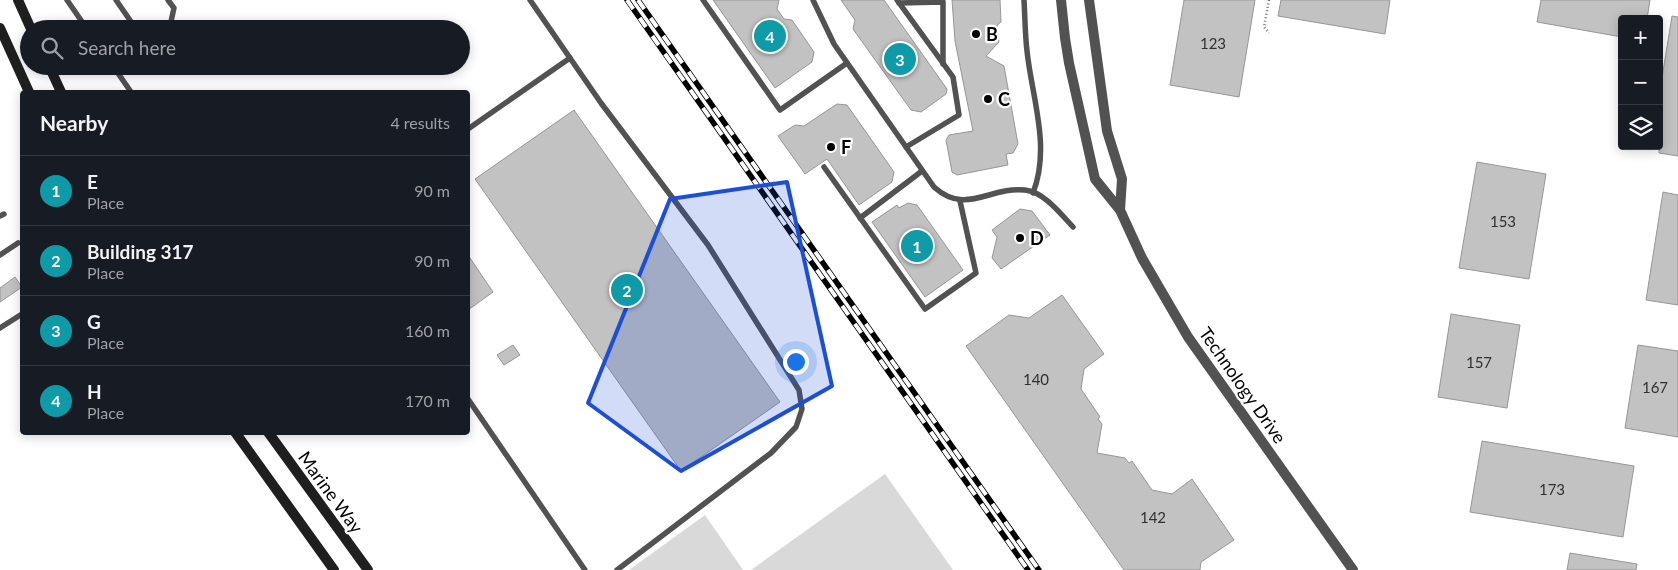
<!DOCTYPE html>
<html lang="en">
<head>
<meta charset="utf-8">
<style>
  :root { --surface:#171b24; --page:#242831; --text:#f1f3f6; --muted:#9ea1a6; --line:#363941; --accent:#858687 }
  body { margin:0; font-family:Lato,sans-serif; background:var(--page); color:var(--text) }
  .controls { position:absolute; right:15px; top:15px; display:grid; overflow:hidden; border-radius:5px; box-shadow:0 2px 12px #0003 }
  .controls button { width:45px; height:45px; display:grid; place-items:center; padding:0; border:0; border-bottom:1px solid var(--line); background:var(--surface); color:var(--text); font:25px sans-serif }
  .you { position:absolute; left:795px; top:361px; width:18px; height:18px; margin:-12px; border:4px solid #fff; border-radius:50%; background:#1a73e8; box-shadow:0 0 0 8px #1a73e833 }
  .badge { display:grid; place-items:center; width:32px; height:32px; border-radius:50%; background:var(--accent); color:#fff; font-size:16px; font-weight:700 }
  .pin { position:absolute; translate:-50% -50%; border:2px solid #fff; box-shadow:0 1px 5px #0006 }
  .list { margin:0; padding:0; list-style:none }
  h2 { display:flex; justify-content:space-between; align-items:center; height:65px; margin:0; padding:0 20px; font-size:21px }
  h2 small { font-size:16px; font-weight:400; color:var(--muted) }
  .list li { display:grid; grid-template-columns:32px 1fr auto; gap:15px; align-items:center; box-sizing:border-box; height:70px; padding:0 20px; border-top:1px solid var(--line) }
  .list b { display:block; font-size:19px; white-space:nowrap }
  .list p { margin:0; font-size:16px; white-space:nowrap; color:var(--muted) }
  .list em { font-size:16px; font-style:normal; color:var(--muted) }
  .icon { flex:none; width:28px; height:28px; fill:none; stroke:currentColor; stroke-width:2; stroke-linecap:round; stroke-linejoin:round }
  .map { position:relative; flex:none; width:1678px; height:570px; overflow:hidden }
  .search { position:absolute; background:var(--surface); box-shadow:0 2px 12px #0003; left:20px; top:20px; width:450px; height:55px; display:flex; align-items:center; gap:12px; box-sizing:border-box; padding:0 18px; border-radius:28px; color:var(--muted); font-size:19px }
  .panel { position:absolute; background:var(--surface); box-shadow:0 2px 12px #0003; left:20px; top:90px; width:450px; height:345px; border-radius:5px }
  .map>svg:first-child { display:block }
  .green { fill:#d9d9d9 }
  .building { fill:#c2c2c2; stroke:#969696 }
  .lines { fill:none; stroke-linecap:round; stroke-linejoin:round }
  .path { stroke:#747474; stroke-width:2.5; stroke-dasharray:1 2.5; stroke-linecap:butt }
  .service { stroke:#525252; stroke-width:5.5 }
  .tertiary { stroke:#525252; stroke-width:10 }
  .secondary { stroke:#1f1f1f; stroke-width:10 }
  .rail-casing { stroke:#000; stroke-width:5.5 }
  .rail { stroke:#fff; stroke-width:4; stroke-dasharray:11; stroke-linecap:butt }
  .marked { fill:#1d4ed8; fill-opacity:0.2; stroke:#1d4ed8; stroke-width:4; stroke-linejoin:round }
  .poi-dot { fill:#000; stroke:#fff; stroke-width:2 }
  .labels { text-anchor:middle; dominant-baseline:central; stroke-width:4.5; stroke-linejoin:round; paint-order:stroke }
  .number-label { font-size:15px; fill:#303030 }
  .poi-label { font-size:18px; font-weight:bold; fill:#000; stroke:#fff; text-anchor:start }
  .street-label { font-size:18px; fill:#000; stroke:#fff }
</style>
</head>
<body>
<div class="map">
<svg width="1678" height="570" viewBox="0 0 1678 570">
  <rect width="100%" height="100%" fill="#fff"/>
  <g class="green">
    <path d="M 885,474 L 953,570 L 751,570 L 871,484 Z"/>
    <path d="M 705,515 L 743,570 L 629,570 Z"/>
  </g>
  <g class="building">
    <path d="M 713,0 L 779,0 L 777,9 L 784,19 L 792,20 L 814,52 L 812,62 L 775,88 Z"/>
    <path d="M 841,0 L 884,0 L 947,89 L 946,94 L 921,112 L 911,110 L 853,29 L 855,20 Z"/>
    <path d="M 952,0 L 1000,0 L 1001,22 L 997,25 L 999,42 L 986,56 L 1004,66 L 1018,144 L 1013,153 L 1006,154 L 1008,165 L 957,175 L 952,172 L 946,140 L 949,135 L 973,131 L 955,41 Z"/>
    <path d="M 1184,0 L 1255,0 L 1239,97 L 1170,85 Z"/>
    <path d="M 1281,0 L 1390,0 L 1385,34 L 1278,16 Z"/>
    <path d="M 1541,0 L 1650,0 L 1647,19 L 1622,19 L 1622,37 L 1537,22 Z"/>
    <path d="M 1672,16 L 1678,17 L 1678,156 L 1659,153 L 1659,96 Z"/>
    <path d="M 837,104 L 847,105 L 894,172 L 892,182 L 859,205 L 827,159 L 805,174 L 778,136 L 795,125 L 804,126 Z"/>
    <path d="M 574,110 L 780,402 L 681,471 L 475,179 Z"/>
    <path d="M 1477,162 L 1546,174 L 1529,279 L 1459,268 Z"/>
    <path d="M 1663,192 L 1678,195 L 1678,305 L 1646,300 Z"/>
    <path d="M 908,203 L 917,205 L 963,270 L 925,297 L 872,222 L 897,205 L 899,208 Z"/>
    <path d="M 1020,209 L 1032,211 L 1050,235 L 1001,269 L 992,258 L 997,237 L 992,230 Z"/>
    <path d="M 468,255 L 493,292 L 468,310 Z"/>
    <path d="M 15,277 L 22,287 L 0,302 L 0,288 Z"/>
    <path d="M 1062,295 L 1104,354 L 1084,369 L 1081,389 L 1100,417 L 1098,419 L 1102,424 L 1097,453 L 1125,458 L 1129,463 L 1132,461 L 1152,490 L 1172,494 L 1192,479 L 1234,540 L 1201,562 L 1200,570 L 1124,570 L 966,346 L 1009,315 L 1029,318 Z"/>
    <path d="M 1451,314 L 1520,325 L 1507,408 L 1438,397 Z"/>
    <path d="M 513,345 L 520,355 L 504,365 L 497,355 Z"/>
    <path d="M 1638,345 L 1678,351 L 1678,437 L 1625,428 Z"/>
    <path d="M 1482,441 L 1634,466 L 1623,537 L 1470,512 Z"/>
    <path d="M 1570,553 L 1637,564 L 1636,570 L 1567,570 Z"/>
  </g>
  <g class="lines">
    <path class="path" d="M 1269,0 L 1264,27 L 1269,33"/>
    <g class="service">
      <path d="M 67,0 L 87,29"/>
      <path d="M 116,0 L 136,29"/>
      <path d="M 530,0 L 601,103 L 708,245 L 799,390 L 802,409 L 796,427 L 771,453 L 617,570"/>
      <path d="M 703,0 L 780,110 L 847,63"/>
      <path d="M 813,0 L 834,44 L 934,187 C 966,216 990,186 1025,190 C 1044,192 1060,213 1073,227"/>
      <path d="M 897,0 L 953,77 L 959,115 L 906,147"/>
      <path d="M 1024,0 C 1025,17 1025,34 1027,51 C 1032,98 1051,147 1033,193"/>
      <path d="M 899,3 L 943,2 L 943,64"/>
      <path d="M 166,29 L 170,26 L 174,8 L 168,0"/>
      <path d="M 113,66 L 131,92"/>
      <path d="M 468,129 L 570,58"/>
      <path d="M 824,167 L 925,309 L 976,273 L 960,201"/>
      <path d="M 0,216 L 4,214"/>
      <path d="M 860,218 L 922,171"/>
      <path d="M 0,255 L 18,243"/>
      <path d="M 0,328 L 22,314"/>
      <path d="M 468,399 L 585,570"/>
    </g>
    <g class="tertiary">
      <path d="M 1061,0 L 1065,38 L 1069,63 L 1095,179 L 1120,210 L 1142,258 L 1188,337 L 1353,570"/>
      <path d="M 1089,0 L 1107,131 L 1122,179 L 1120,210"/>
    </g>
    <g class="secondary">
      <path d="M 18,0 L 31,29"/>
      <path d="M 0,28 L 29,92"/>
      <path d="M 49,66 L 61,92"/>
      <path d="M 235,432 L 334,570"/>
      <path d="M 268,432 L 368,570"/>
    </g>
    <g class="rail-casing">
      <g id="rail">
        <path d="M 627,0 L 1028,570"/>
        <path d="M 638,0 L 1039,570"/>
      </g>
    </g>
    <use href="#rail" class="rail"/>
  </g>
  <path class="marked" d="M 787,182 L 832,386 L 681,471 L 588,403 L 670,199 Z"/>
  <g class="poi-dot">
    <circle cx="976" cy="34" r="5"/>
    <circle cx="988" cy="99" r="5"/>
    <circle cx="831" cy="147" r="5"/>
    <circle cx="1020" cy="238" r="5"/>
  </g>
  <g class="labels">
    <g class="number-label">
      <text x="1213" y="43">123</text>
      <text x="1503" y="221">153</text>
      <text x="1479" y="362">157</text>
      <text x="1036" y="379">140</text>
      <text x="1655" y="387">167</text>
      <text x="1552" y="489">173</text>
      <text x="1153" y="517">142</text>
    </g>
    <g class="poi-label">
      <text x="986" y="34">B</text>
      <text x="998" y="99">C</text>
      <text x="841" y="147">F</text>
      <text x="1030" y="238">D</text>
    </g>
    <g class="street-label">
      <text transform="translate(1243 385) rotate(55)">Technology Drive</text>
      <text transform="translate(331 492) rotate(54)">Marine Way</text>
    </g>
  </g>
</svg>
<div class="controls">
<button>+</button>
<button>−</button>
<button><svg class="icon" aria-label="layers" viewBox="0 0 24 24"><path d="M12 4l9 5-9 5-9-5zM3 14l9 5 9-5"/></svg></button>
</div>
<div class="you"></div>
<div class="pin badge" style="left:917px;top:246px;background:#0f9aa8">1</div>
<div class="pin badge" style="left:627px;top:290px;background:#0f9aa8">2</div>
<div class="pin badge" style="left:900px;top:59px;background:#0f9aa8">3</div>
<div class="pin badge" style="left:770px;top:36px;background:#0f9aa8">4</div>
<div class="search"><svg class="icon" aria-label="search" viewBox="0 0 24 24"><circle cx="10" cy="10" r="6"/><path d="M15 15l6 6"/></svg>Search here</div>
<section class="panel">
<h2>Nearby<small>4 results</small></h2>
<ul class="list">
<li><span class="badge" style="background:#0f9aa8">1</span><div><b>E</b><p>Place</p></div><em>90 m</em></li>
<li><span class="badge" style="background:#0f9aa8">2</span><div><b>Building 317</b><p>Place</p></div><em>90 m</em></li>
<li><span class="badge" style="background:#0f9aa8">3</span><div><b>G</b><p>Place</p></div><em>160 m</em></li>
<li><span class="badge" style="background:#0f9aa8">4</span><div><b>H</b><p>Place</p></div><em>170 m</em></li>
</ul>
</section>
</div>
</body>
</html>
